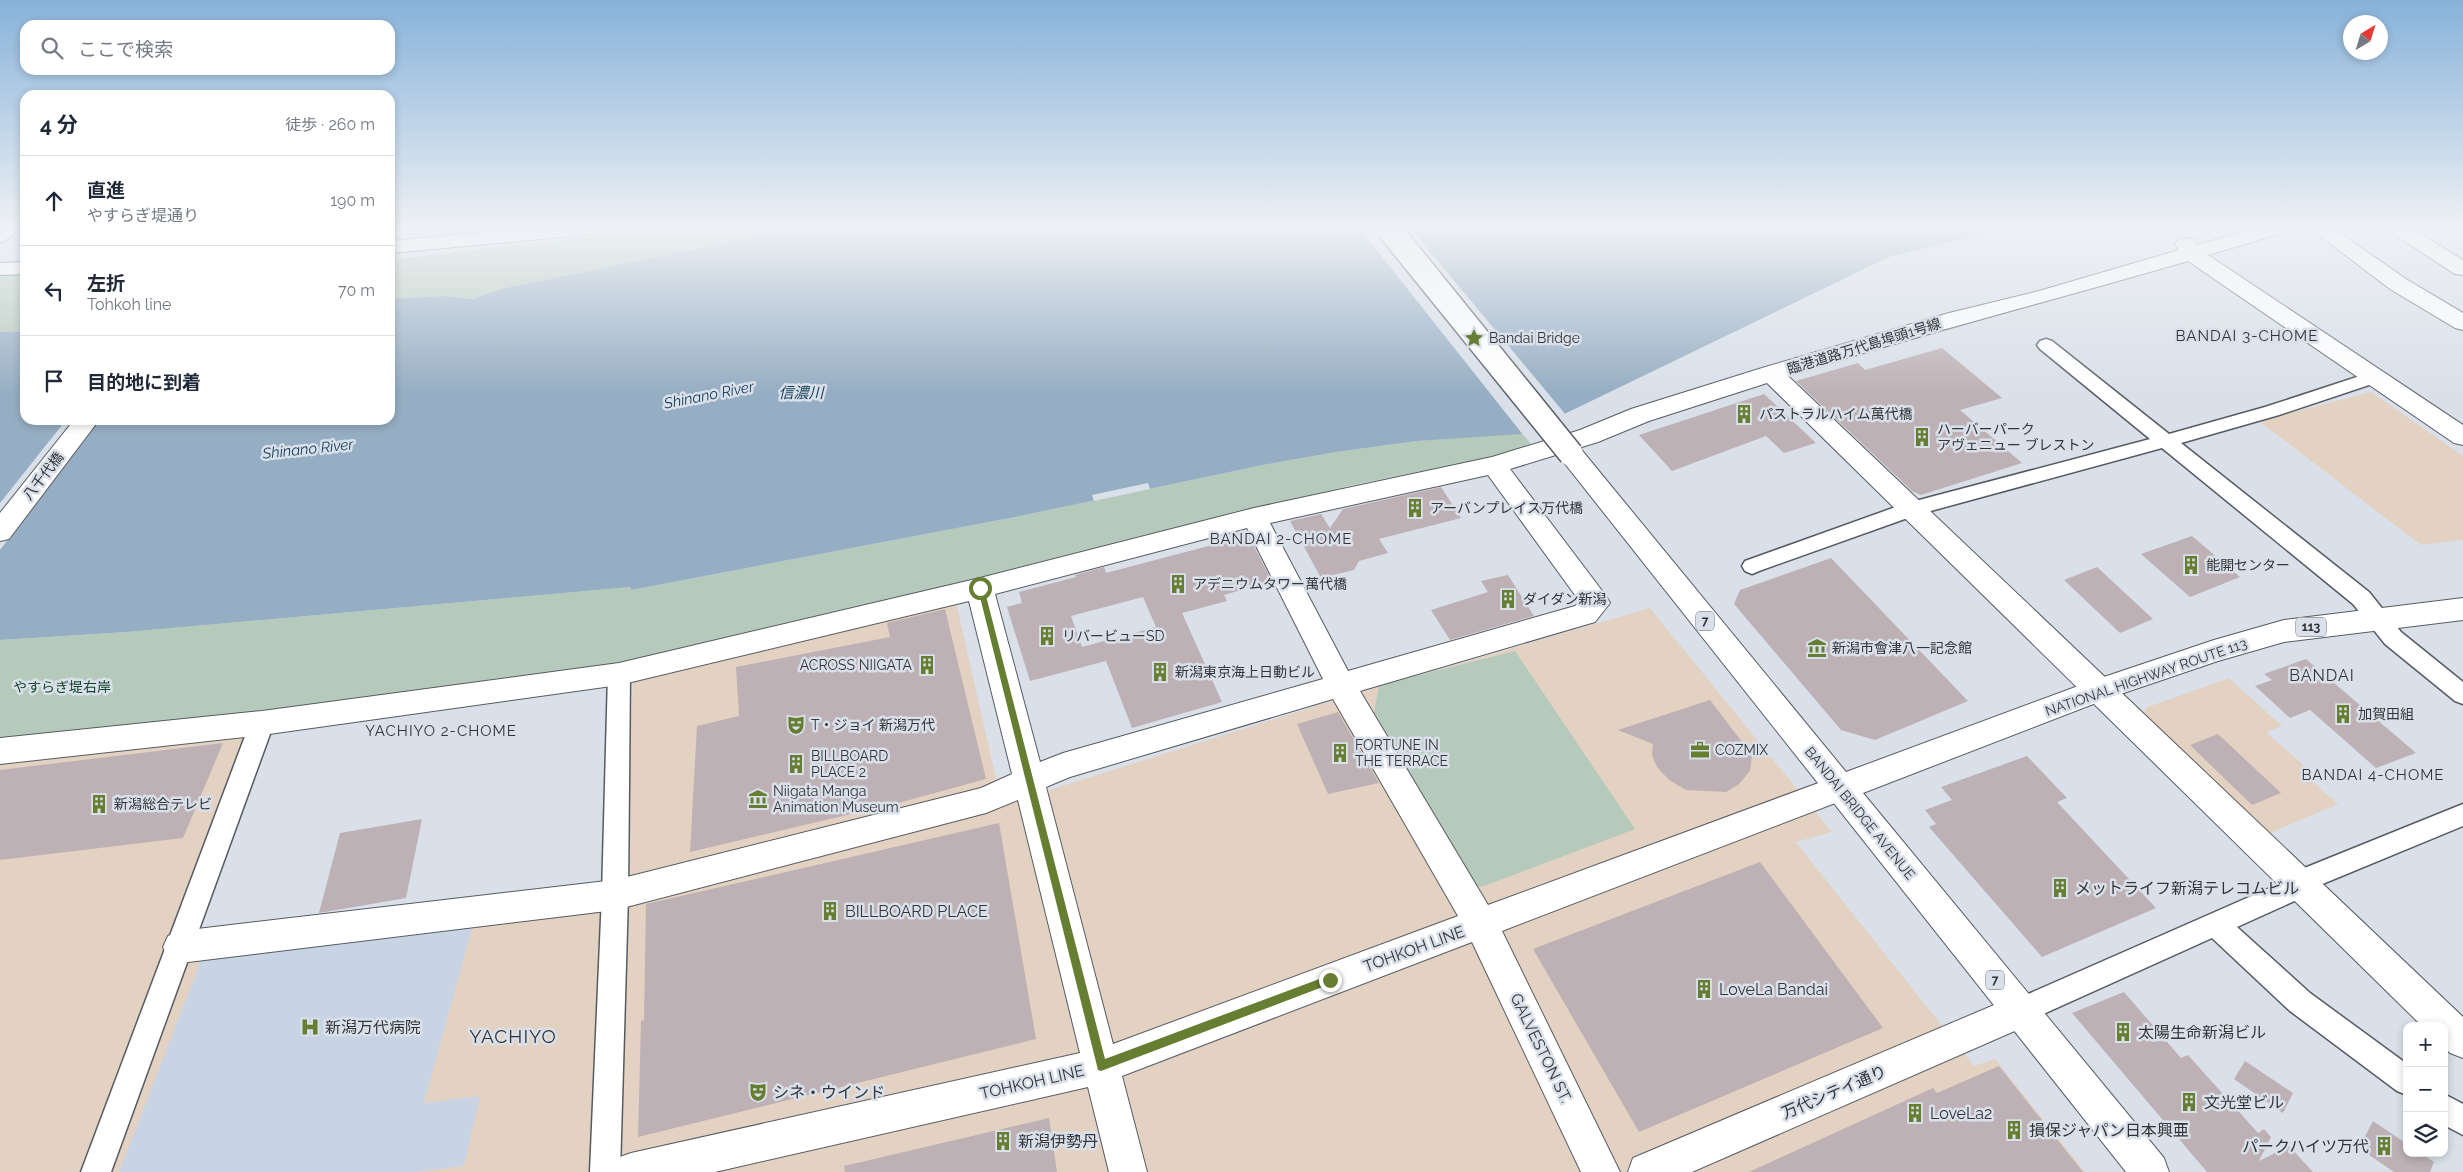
<!DOCTYPE html>
<html lang="ja">
<head>
<meta charset="utf-8">
<style>
  :root { --surface:#fff; --page:#f6f6f7; --text:#1f2937; --muted:#747a83; --line:#e0e1e3 }
  body { margin:0; font-family:Raleway,"Noto Sans JP",sans-serif; background:var(--page); color:var(--text) }
  .controls { position:absolute; right:15px; bottom:15px; display:grid; overflow:hidden; border-radius:10px; box-shadow:0 2px 8px #0003 }
  .controls button { width:45px; height:45px; display:grid; place-items:center; padding:0; border:0; border-bottom:1px solid var(--line); background:var(--surface); color:var(--text); font:25px sans-serif }
  .compass { position:absolute; left:2343px; top:15px; width:45px; height:45px; border-radius:50%; background:var(--surface); box-shadow:0 2px 8px #0003; rotate:38deg }
  .stop { position:absolute; width:15px; height:15px; margin:-11px; border:4px solid #657e31; border-radius:50%; background:#fff }
  .stop.end { background:#657e31; border-color:#fff; box-shadow:0 1px 5px #0008 }
  .list { margin:0; padding:0; list-style:none }
  h2 { display:flex; justify-content:space-between; align-items:center; height:65px; margin:0; padding:0 20px; font-size:21px }
  h2 small { font-size:16px; font-weight:400; color:var(--muted) }
  .list li { display:grid; grid-template-columns:32px 1fr auto; gap:15px; align-items:center; box-sizing:border-box; height:90px; padding:0 20px; border-top:1px solid var(--line) }
  .list b { display:block; font-size:19px; white-space:nowrap }
  .list p { margin:0; font-size:16px; white-space:nowrap; color:var(--muted) }
  .list em { font-size:16px; font-style:normal; color:var(--muted) }
  .icon { flex:none; width:28px; height:28px; fill:none; stroke:currentColor; stroke-width:2; stroke-linecap:round; stroke-linejoin:round }
  .map { position:relative; flex:none; width:2463px; height:1172px; overflow:hidden }
  .search { position:absolute; background:var(--surface); box-shadow:0 2px 8px #0003; left:20px; top:20px; width:375px; height:55px; display:flex; align-items:center; gap:12px; box-sizing:border-box; padding:0 18px; border-radius:15px; color:var(--muted); font-size:19px }
  .panel { position:absolute; background:var(--surface); box-shadow:0 2px 8px #0003; left:20px; top:90px; width:375px; height:335px; border-radius:15px }
  .map>svg:first-child { display:block }
  .commercial { fill:#e3d2c1 }
  .built { fill:#c8d4e3 }
  .green { fill:#b6cabc }
  .water { fill:#96aec3 }
  .pier { fill:#d9e0e9 }
  .building { fill:#bdb1b5; fill-rule:evenodd }
  .lines { fill:none; stroke-linecap:round; stroke-linejoin:round }
  .street-casing { stroke:#565b63; stroke-width:3 }
  .secondary-casing { stroke:#565b63; stroke-width:2 }
  .highway-casing { stroke:#565b63; stroke-width:2 }
  .street { fill:#fff; fill-rule:evenodd }
  .secondary { fill:#fff; fill-rule:evenodd }
  .highway { fill:#fff; fill-rule:evenodd }
  .highway-bridge-casing { stroke:#565b63; stroke-width:27; stroke-linecap:butt }
  .highway-bridge { stroke:#fff; stroke-width:24 }
  .route { fill:#657e31 }
  .labels { text-anchor:middle; dominant-baseline:central; stroke-width:5; stroke-linejoin:round; paint-order:stroke }
  .shield { fill:#d9e0e9; stroke:#65686e; stroke-width:1 }
  .shield-label { font-size:12px; font-weight:bold; fill:#333539 }
  .poi-label { font-size:14px; fill:#333539; stroke:#d9e0e9; text-anchor:start }
  .street-label { font-size:14px; fill:#333539; stroke:#d9e0e9 }
  .park-label { font-size:14px; fill:#13452a; stroke:#d9e0e9 }
  .neighbourhood-label { font-size:15px; letter-spacing:1px; fill:#333539; stroke:#d9e0e9 }
  .water-label { font-size:15px; font-style:italic; fill:#143d5c; stroke:#d9e0e9 }
  .quarter-label { font-size:16px; letter-spacing:1px; fill:#333539; stroke:#d9e0e9 }
  .near-poi-label { font-size:16px; fill:#333539; stroke:#d9e0e9; text-anchor:start }
  .near-street-label { font-size:16px; fill:#333539; stroke:#d9e0e9 }
  .near-quarter-label { font-size:19px; letter-spacing:1px; fill:#333539; stroke:#d9e0e9 }
</style>
</head>
<body>
<div class="map">
<svg width="2463" height="1172" viewBox="0 0 2463 1172">
  <rect width="100%" height="100%" fill="#d9e0e9"/>
  <g class="commercial">
    <path d="M 2371,392 L 2463,456 L 2463,540 L 2421,545 L 2259,421 Z"/>
    <path d="M 956,602 L 1002,805 L 1360,692 L 1650,608 L 1832,832 L 1796,842 L 1974,1066 L 1995,1059 L 2085,1172 L 0,1172 L 0,763 L 248,731 L 165,956 L 623,902 L 633,680 Z"/>
    <path d="M 2229,678 L 2282,726 L 2266,732 L 2317,777 L 2311,780 L 2338,804 L 2268,834 L 2145,715 L 2145,708 Z"/>
  </g>
  <path class="built" d="M 472,928 L 424,1103 L 480,1096 L 464,1166 L 415,1172 L 119,1172 L 202,958 Z"/>
  <g class="green">
    <path d="M 652,229 L 794,229 L 501,289 L 473,299 L 442,296 L 390,299 L 390,260 Z"/>
    <path d="M 25,275 L 25,331 L 0,332 L 0,276 Z"/>
    <path d="M 1515,433 L 1523,434 L 1534,448 L 1348,486 L 1093,553 L 645,662 L 0,746 L 0,640 L 127,632 L 632,587 L 631,590 L 1020,516 L 1263,465 L 1336,452 L 1417,441 Z"/>
    <path d="M 1515,651 L 1635,829 L 1484,886 L 1472,887 L 1374,712 L 1379,685 Z"/>
  </g>
  <path class="water" d="M 794,229 L 2005,229 L 1889,257 L 1523,434 L 1417,441 L 1336,452 L 1263,465 L 1020,516 L 631,590 L 631,587 L 127,632 L 0,640 L 0,332 L 25,331 L 25,420 L 390,420 L 390,299 L 442,296 L 473,299 L 501,289 Z"/>
  <g class="pier">
    <path d="M 1360,229 L 1411,229 L 1566,415 L 1524,436 Z"/>
    <path d="M 66,420 L 99,420 L 0,550 L 0,503 Z"/>
    <path d="M 1148,483 L 1150,489 L 1094,501 L 1092,495 Z"/>
  </g>
  <g class="building">
    <path d="M 1942,348 L 2002,398 L 1960,410 L 2022,463 L 1921,495 L 1912,491 L 1796,381 L 1858,363 L 1865,370 Z"/>
    <path d="M 1764,394 L 1816,443 L 1784,453 L 1766,436 L 1672,471 L 1639,435 Z"/>
    <path d="M 1441,487 L 1461,518 L 1379,539 L 1388,553 L 1359,561 L 1354,570 L 1321,578 L 1290,521 L 1321,514 L 1330,528 L 1343,509 Z"/>
    <path d="M 1246,531 L 1272,581 L 1224,595 L 1227,601 L 1182,613 L 1222,702 L 1132,728 L 1106,661 L 1030,681 L 1007,607 L 1022,603 L 1019,592 L 1076,577 L 1075,575 L 1104,567 L 1106,573 L 1216,544 L 1214,540 ZM 1143,597 L 1156,627 L 1082,647 L 1071,616 Z"/>
    <path d="M 2192,536 L 2240,577 L 2190,597 L 2141,554 Z"/>
    <path d="M 1831,558 L 1968,701 L 1875,740 L 1841,730 L 1734,604 L 1740,590 Z"/>
    <path d="M 2097,567 L 2153,619 L 2120,633 L 2064,580 Z"/>
    <path d="M 1508,575 L 1534,616 L 1450,640 L 1431,610 L 1488,592 L 1481,581 Z"/>
    <path d="M 945,609 L 986,779 L 902,802 L 690,852 L 697,726 L 739,716 L 736,667 L 890,637 L 887,623 Z"/>
    <path d="M 2306,659 L 2416,753 L 2376,768 L 2310,710 L 2290,718 L 2255,686 L 2272,680 L 2264,674 Z"/>
    <path d="M 1710,700 L 1752,755 L 1750,771 L 1739,784 L 1726,792 L 1686,790 L 1669,780 L 1657,767 L 1652,755 L 1653,744 L 1618,730 Z"/>
    <path d="M 1338,712 L 1379,783 L 1328,794 L 1297,724 Z"/>
    <path d="M 2218,734 L 2281,793 L 2252,805 L 2190,745 Z"/>
    <path d="M 223,743 L 183,838 L 0,860 L 0,770 Z"/>
    <path d="M 2027,756 L 2067,798 L 2057,802 L 2156,908 L 2042,957 L 1929,827 L 1936,824 L 1925,810 L 1952,800 L 1941,787 Z"/>
    <path d="M 422,819 L 406,898 L 319,913 L 340,833 Z"/>
    <path d="M 999,823 L 1036,1039 L 638,1137 L 641,1021 L 644,1020 L 646,904 Z"/>
    <path d="M 1760,862 L 1883,1028 L 1639,1132 L 1533,949 Z"/>
    <path d="M 2124,992 L 2181,1058 L 2188,1055 L 2258,1133 L 2264,1129 L 2271,1137 L 2259,1161 L 2289,1146 L 2313,1172 L 2207,1172 L 2072,1013 Z"/>
    <path d="M 2245,1061 L 2293,1093 L 2283,1113 L 2234,1079 Z"/>
    <path d="M 1999,1066 L 2083,1172 L 1749,1172 L 1933,1088 L 1937,1093 Z"/>
    <path d="M 1049,1118 L 1057,1172 L 845,1172 L 844,1166 Z"/>
    <path d="M 2373,1121 L 2407,1144 L 2407,1153 L 2421,1153 L 2434,1162 L 2430,1172 L 2394,1172 L 2359,1148 Z"/>
  </g>
  <g class="lines">
    <g class="street-casing">
      <g id="street">
        <path d="M 0,229 L 17,229 L 6,240 L 0,242 Z"/>
        <path d="M 2046,339 L 2052,341 L 2169,434 L 2265,407 L 2369,373 L 2381,373 L 2384,377 L 2381,381 L 2279,415 L 2181,443 L 2369,592 L 2401,632 L 2463,682 L 2463,704 L 2455,701 L 2385,644 L 2353,604 L 2162,448 L 1916,515 L 1759,571 L 1752,574 L 1745,571 L 1742,566 L 1745,561 L 1904,504 L 2150,439 L 2040,349 L 2037,345 L 2040,341 Z"/>
        <path d="M 619,665 L 627,668 L 630,674 L 628,895 L 620,1172 L 590,1172 L 602,895 L 608,674 L 611,668 Z"/>
        <path d="M 262,714 L 270,716 L 274,723 L 111,1172 L 81,1172 L 250,723 L 254,716 Z"/>
        <path d="M 2463,804 L 2463,826 L 2320,885 L 2299,899 L 2237,927 L 2310,993 L 2407,1064 L 2407,1095 L 2397,1091 L 2290,1011 L 2212,938 L 2030,1020 L 2020,1024 L 2010,1020 L 2006,1011 L 2010,1002 L 2281,883 L 2302,869 Z"/>
        <path d="M 2444,1094 L 2463,1104 L 2463,1135 L 2444,1125 Z"/>
      </g>
    </g>
    <g class="secondary-casing">
      <g id="secondary">
        <path d="M 522,229 L 595,229 L 592,233 L 585,235 L 390,253 L 390,241 Z"/>
        <path d="M 2254,229 L 2285,229 L 2282,233 L 2208,255 L 2463,425 L 2463,445 L 2454,443 L 2188,261 C 2055,300 1920,334 1788,376 L 2463,1017 L 2463,1058 L 2450,1053 L 2444,1047 L 2444,1026 L 2422,1026 L 1767,383 L 1649,421 L 1598,442 L 1510,469 L 1606,596 L 1610,603 L 1595,622 L 1360,691 L 1488,905 L 1840,775 L 1851,779 L 1856,788 L 1851,797 L 1502,931 L 1620,1172 L 1581,1172 L 1472,942 L 1122,1076 L 1147,1172 L 1109,1172 L 1088,1087 L 715,1172 L 612,1172 L 617,1158 L 631,1153 L 1080,1053 L 1018,800 L 986,813 L 615,910 L 180,963 L 168,958 L 163,947 L 168,936 L 180,931 L 615,880 L 981,788 L 1012,774 L 969,601 L 619,685 L 262,735 L 0,764 L 0,738 L 262,711 L 619,663 L 980,578 L 1254,508 L 1492,457 L 1580,430 L 1631,409 L 1762,368 L 1949,313 L 2039,291 L 2179,250 L 2175,244 L 2179,240 L 2186,238 L 2193,240 L 2197,245 ZM 1488,475 L 1580,602 L 1575,606 L 1348,671 L 1270,523 ZM 1247,528 L 1323,679 L 1063,753 L 1040,762 L 995,594 ZM 1333,699 L 1458,916 L 1113,1044 L 1046,787 L 1070,777 Z"/>
        <path d="M 25,262 L 25,274 L 0,275 L 0,263 Z"/>
        <path d="M 74,420 L 99,420 L 9,539 L 0,541 L 0,513 Z"/>
        <path d="M 2020,994 L 2033,999 L 2038,1011 L 2033,1023 L 1692,1172 L 1628,1172 L 1633,1158 Z"/>
      </g>
    </g>
    <g class="highway-casing">
      <g id="highway">
        <path d="M 2311,229 L 2334,229 L 2406,279 L 2463,313 L 2463,330 L 2455,328 L 2390,289 Z"/>
        <path d="M 2389,229 L 2413,229 L 2463,260 L 2463,275 L 2455,274 L 2392,233 Z"/>
        <path d="M 1571,446 L 1580,448 L 1846,772 L 2089,682 L 2214,640 L 2284,620 L 2463,598 L 2463,620 L 2284,642 L 2218,661 L 2109,698 L 1863,793 L 2164,1158 L 2169,1172 L 2126,1172 L 1562,460 L 1558,454 L 1562,448 Z"/>
      </g>
    </g>
    <use href="#street" class="street"/>
    <use href="#secondary" class="secondary"/>
    <use href="#highway" class="highway"/>
    <g class="highway-bridge-casing">
      <path id="highway-bridge" d="M 1389,229 L 1571,454"/>
    </g>
    <use href="#highway-bridge" class="highway-bridge"/>
  </g>
  <linearGradient id="sky" x2="0" y2="1"><stop stop-color="#87b2d9"/><stop offset="0.58" stop-color="#eef1f5"/><stop offset="1" stop-color="#eef1f5" stop-opacity="0"/></linearGradient>
  <rect width="2463" height="393" fill="url(#sky)"/>
  <path class="route" d="M 977,585 L 984,588 L 1105,1059 L 1330,975 L 1333,976 L 1333,983 L 1101,1071 L 1098,1070 Z"/>
  <defs>
    <g id="sight-bare" transform="scale(1.5)"><path d="M0-6L1.8-2.2L6-1.7L2.9 1.2L3.7 5.4L0 3.3L-3.7 5.4L-2.9 1.2L-6-1.7L-1.8-2.2Z" fill="#657e31" stroke="#d9e0e9" stroke-width="2.5" paint-order="stroke"/></g>
    <g id="building-bare" transform="scale(1.5)"><path d="M-4-6H4V6H1V3H-1V6H-4ZM-2.5-4.3h1.7v1.8h-1.7ZM.8-4.3h1.7v1.8H.8ZM-2.5-1h1.7V.8h-1.7ZM.8-1h1.7V.8H.8Z" fill="#657e31" stroke="#d9e0e9" stroke-width="2.5" paint-order="stroke"/></g>
    <g id="museum-bare" transform="scale(1.5)"><path d="M0-6L6-3V-2H-6V-3ZM-5-1h2V3h-2ZM-1-1h2V3h-2ZM3-1h2V3H3ZM-6 4H6V6H-6Z" fill="#657e31" stroke="#d9e0e9" stroke-width="2.5" paint-order="stroke"/></g>
    <g id="theatre-bare" transform="scale(1.5)"><path d="M-5-5.5Q0-4 5-5.5V0Q5 5 0 6Q-5 5-5 0ZM-3.3-2.5H-1v1.5H-3.3ZM1-2.5H3.3v1.5H1ZM-2.8 1Q0 5.5 2.8 1Z" fill="#657e31" stroke="#d9e0e9" stroke-width="2.5" paint-order="stroke"/></g>
    <g id="office-bare" transform="scale(1.5)"><path d="M-6-3h4V-5.5h4V-3h4V5H-6ZM-1-4.5V-3h2v-1.5ZM-6 0V1H6V0Z" fill="#657e31" stroke="#d9e0e9" stroke-width="2.5" paint-order="stroke"/></g>
    <g id="hospital-bare" transform="scale(1.5)"><path d="M-5-5h3v3.5h4V-5h3V5h-3V1.5h-4V5h-3Z" fill="#657e31" stroke="#d9e0e9" stroke-width="2.5" paint-order="stroke"/></g>
  </defs>
  <g fill-rule="evenodd">
    <use href="#sight-bare" x="1474" y="338"/>
    <use href="#building-bare" x="1744" y="414"/>
    <use href="#building-bare" x="1922" y="437"/>
    <use href="#building-bare" x="1415" y="508"/>
    <use href="#building-bare" x="2191" y="565"/>
    <use href="#building-bare" x="1178" y="584"/>
    <use href="#building-bare" x="1508" y="599"/>
    <use href="#building-bare" x="1047" y="636"/>
    <use href="#museum-bare" x="1817" y="648"/>
    <use href="#building-bare" x="927" y="665"/>
    <use href="#building-bare" x="1160" y="672"/>
    <use href="#building-bare" x="2343" y="714"/>
    <use href="#theatre-bare" x="796" y="725"/>
    <use href="#office-bare" x="1700" y="750"/>
    <use href="#building-bare" x="1340" y="753"/>
    <use href="#building-bare" x="796" y="764"/>
    <use href="#museum-bare" x="758" y="799"/>
    <use href="#building-bare" x="99" y="804"/>
    <use href="#building-bare" x="2060" y="888"/>
    <use href="#building-bare" x="830" y="911"/>
    <use href="#building-bare" x="1704" y="989"/>
    <use href="#hospital-bare" x="310" y="1027"/>
    <use href="#building-bare" x="2123" y="1032"/>
    <use href="#theatre-bare" x="758" y="1092"/>
    <use href="#building-bare" x="2189" y="1102"/>
    <use href="#building-bare" x="1915" y="1113"/>
    <use href="#building-bare" x="2014" y="1130"/>
    <use href="#building-bare" x="1003" y="1141"/>
    <use href="#building-bare" x="2384" y="1146"/>
  </g>
  <g class="labels">
    <g class="shield">
      <rect x="1696" y="611.5" width="18" height="19" rx="4"/>
      <rect x="2296" y="617.5" width="30" height="19" rx="4"/>
      <rect x="1986" y="970.5" width="18" height="19" rx="4"/>
    </g>
    <g class="shield-label">
      <text x="1705" y="621">7</text>
      <text x="2311" y="627">113</text>
      <text x="1995" y="980">7</text>
    </g>
    <g class="poi-label">
      <text x="1489" y="338">Bandai Bridge</text>
      <text x="1759" y="414">パストラルハイム萬代橋</text>
      <text x="1937" y="429">ハーバーパーク<tspan x="1937" dy="16">アヴェニュー ブレストン</tspan></text>
      <text x="1430" y="508">アーバンプレイス万代橋</text>
      <text x="2206" y="565">能開センター</text>
      <text x="1193" y="584">アデニウムタワー萬代橋</text>
      <text x="1523" y="599">ダイダン新潟</text>
      <text x="1062" y="636">リバービューSD</text>
      <text x="1832" y="648">新潟市會津八一記念館</text>
      <text x="912" y="665" text-anchor="end">ACROSS NIIGATA</text>
      <text x="1175" y="672">新潟東京海上日動ビル</text>
      <text x="2358" y="714">加賀田組</text>
      <text x="811" y="725">T・ジョイ 新潟万代</text>
      <text x="1355" y="745">FORTUNE IN<tspan x="1355" dy="16">THE TERRACE</tspan></text>
      <text x="1715" y="750">COZMIX</text>
      <text x="811" y="756">BILLBOARD<tspan x="811" dy="16">PLACE 2</tspan></text>
      <text x="773" y="791">Niigata Manga<tspan x="773" dy="16">Animation Museum</tspan></text>
      <text x="114" y="804">新潟総合テレビ</text>
    </g>
    <g class="street-label">
      <text transform="translate(1864 346) rotate(-17)">臨港道路万代島埠頭1号線</text>
      <text transform="translate(43 476) rotate(-52)">八千代橋</text>
      <text transform="translate(2146 677) rotate(-19)">NATIONAL HIGHWAY ROUTE 113</text>
      <text transform="translate(1860 813) rotate(51)">BANDAI BRIDGE AVENUE</text>
    </g>
    <g class="park-label">
      <text x="62" y="687">やすらぎ堤右岸</text>
    </g>
    <g class="neighbourhood-label">
      <text x="2247" y="336">BANDAI 3-CHOME</text>
      <text x="1281" y="539">BANDAI 2-CHOME</text>
      <text x="441" y="731">YACHIYO 2-CHOME</text>
      <text x="2373" y="775">BANDAI 4-CHOME</text>
    </g>
    <g class="water-label">
      <text x="801" y="393">信濃川</text>
      <text transform="translate(709 395) rotate(-11)">Shinano River</text>
      <text transform="translate(308 449) rotate(-6)">Shinano River</text>
    </g>
    <g class="quarter-label">
      <text x="2322" y="675">BANDAI</text>
    </g>
    <g class="near-poi-label">
      <text x="2075" y="888">メットライフ新潟テレコムビル</text>
      <text x="845" y="911">BILLBOARD PLACE</text>
      <text x="1719" y="989">LoveLa Bandai</text>
      <text x="325" y="1027">新潟万代病院</text>
      <text x="2138" y="1032">太陽生命新潟ビル</text>
      <text x="773" y="1092">シネ・ウインド</text>
      <text x="2204" y="1102">文光堂ビル</text>
      <text x="1930" y="1113">LoveLa2</text>
      <text x="2029" y="1130">損保ジャパン日本興亜</text>
      <text x="1018" y="1141">新潟伊勢丹</text>
      <text x="2369" y="1146" text-anchor="end">パークハイツ万代</text>
    </g>
    <g class="near-street-label">
      <text transform="translate(1414 949) rotate(-20)">TOHKOH LINE</text>
      <text transform="translate(1541 1048) rotate(64)">GALVESTON ST.</text>
      <text transform="translate(1032 1082) rotate(-13)">TOHKOH LINE</text>
      <text transform="translate(1834 1092) rotate(-23)">万代シテイ通り</text>
    </g>
    <g class="near-quarter-label">
      <text x="513" y="1036">YACHIYO</text>
    </g>
  </g>
</svg>
<div class="controls">
<button>+</button>
<button>−</button>
<button><svg class="icon" aria-label="layers" viewBox="0 0 24 24"><path d="M12 4l9 5-9 5-9-5zM3 14l9 5 9-5"/></svg></button>
</div>
<svg class="compass" viewBox="-18 -18 36 36"><path d="M0-13l5 13h-10z" fill="#e53935"/><path d="M0 13l5-13h-10z" fill="#747a83"/></svg>
<div class="stop" style="left:980px;top:588px"></div>
<div class="stop end" style="left:1330px;top:980px"></div>
<div class="search"><svg class="icon" aria-label="search" viewBox="0 0 24 24"><circle cx="10" cy="10" r="6"/><path d="M15 15l6 6"/></svg>ここで検索</div>
<section class="panel">
<h2>4 分<small>徒歩 · 260 m</small></h2>
<ul class="list">
<li><svg class="icon" aria-label="ahead" viewBox="0 0 24 24"><path d="M12 20V5M6 11l6-6 6 6"/></svg><div><b>直進</b><p>やすらぎ堤通り</p></div><em>190 m</em></li>
<li><svg class="icon" aria-label="left" viewBox="0 0 24 24"><path d="M17 20v-9H6M10 6l-5 5 5 5"/></svg><div><b>左折</b><p>Tohkoh line</p></div><em>70 m</em></li>
<li><svg class="icon" aria-label="arrive" viewBox="0 0 24 24"><path d="M6 21V4h12l-3 4 3 4H6"/></svg><div><b>目的地に到着</b></div></li>
</ul>
</section>
</div>
</body>
</html>
